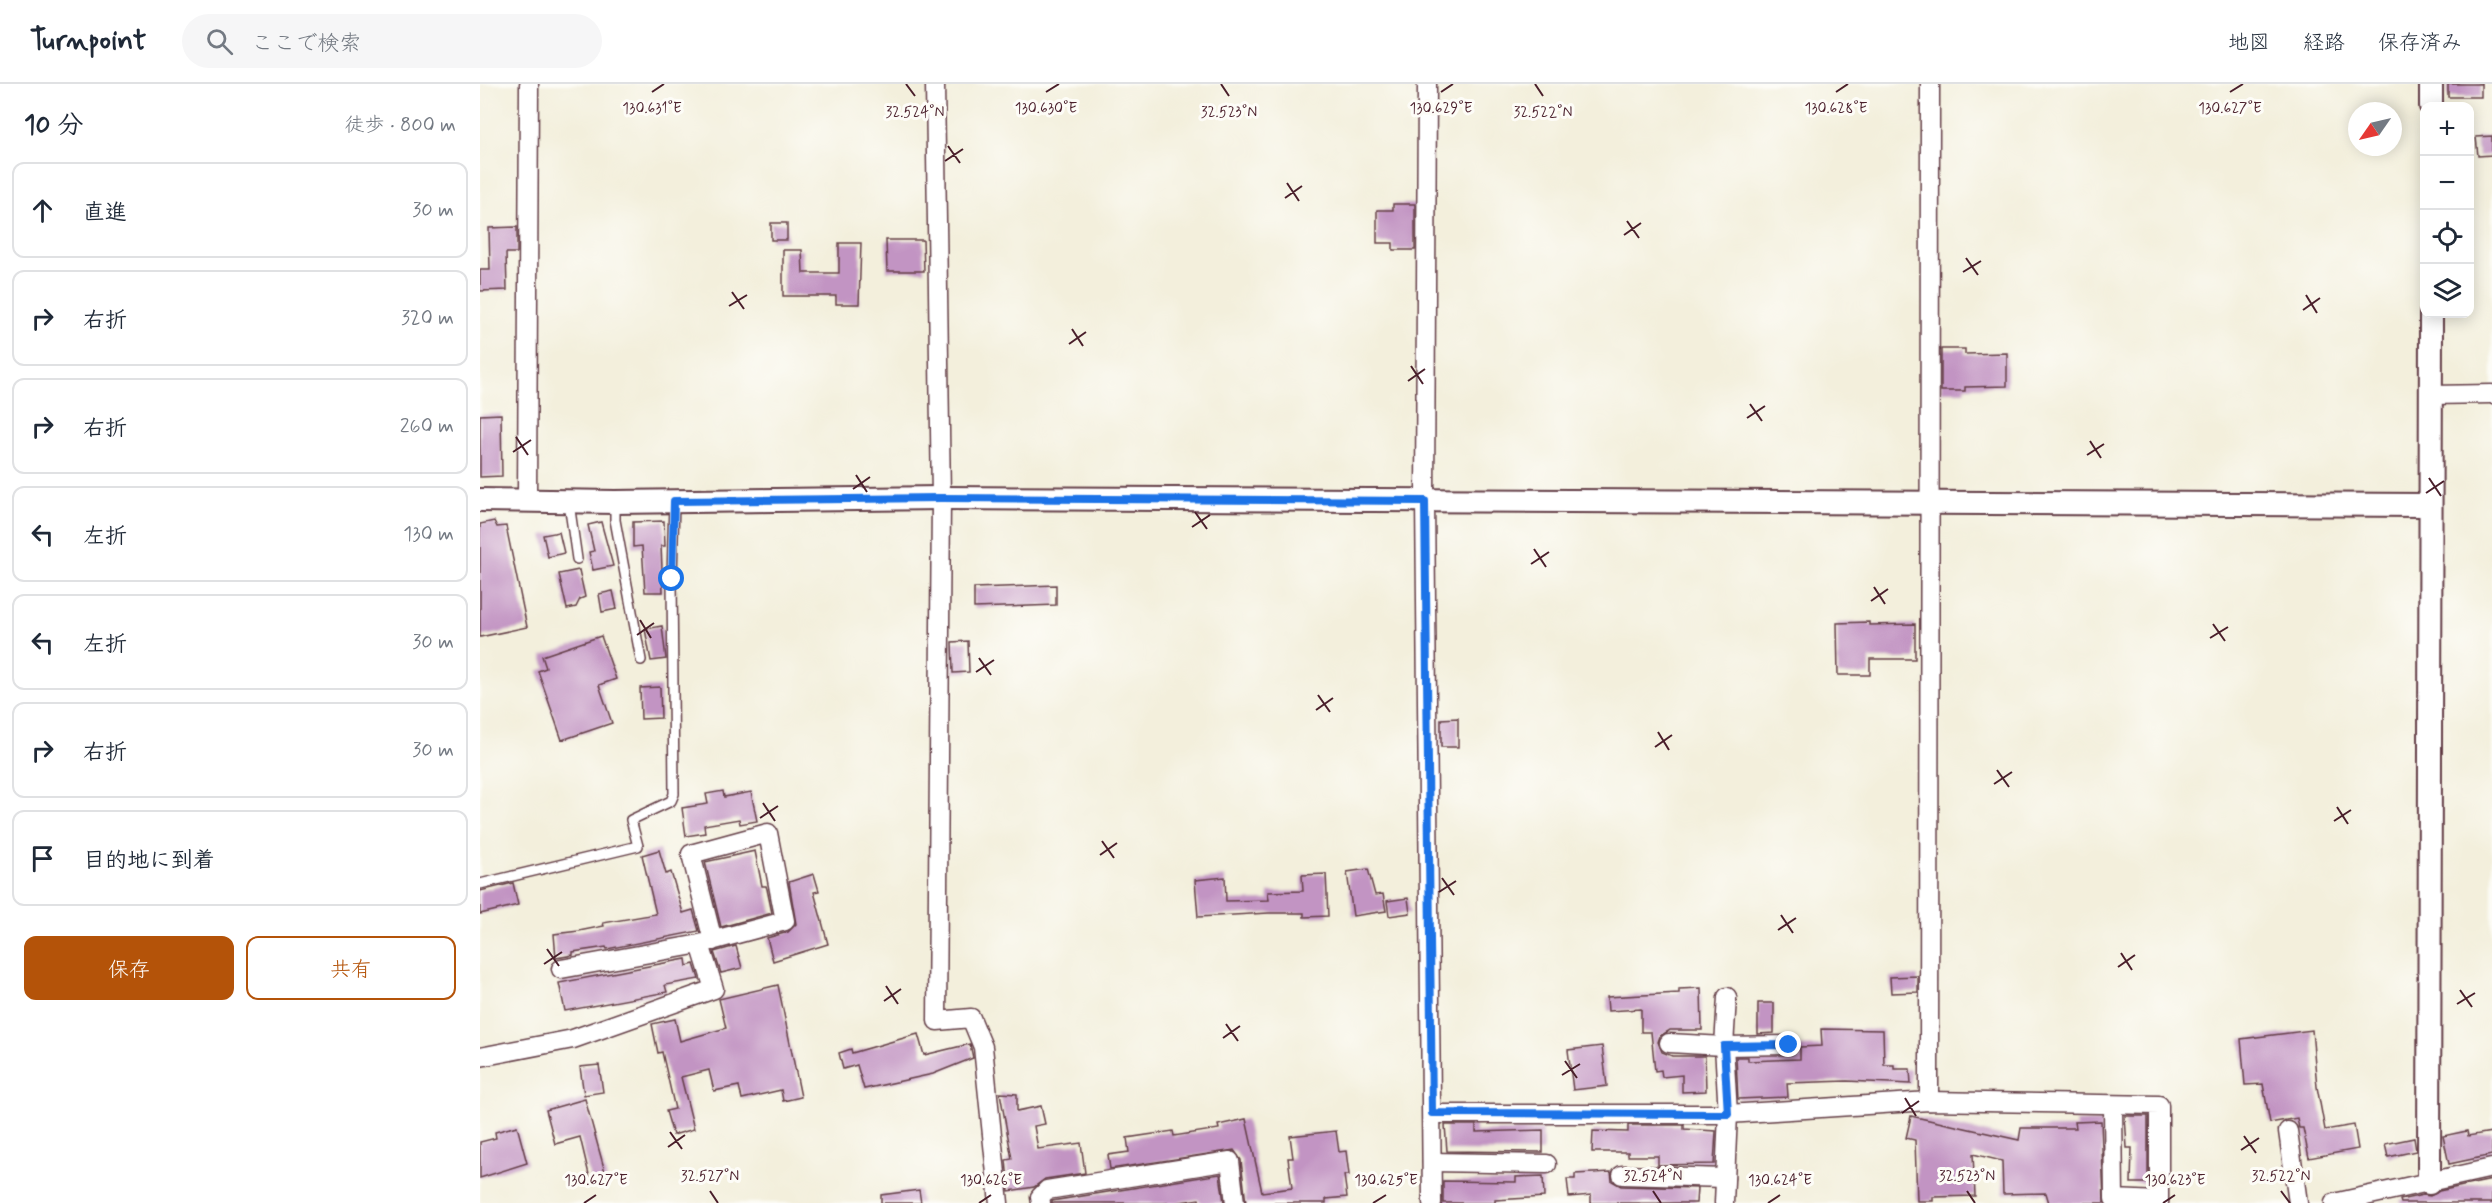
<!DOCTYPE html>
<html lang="ja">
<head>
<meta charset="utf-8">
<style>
  :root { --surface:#fff; --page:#f6f6f7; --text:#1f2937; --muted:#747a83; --line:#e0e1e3; --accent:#b45309 }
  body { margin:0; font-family:Mynerve,"Klee One",sans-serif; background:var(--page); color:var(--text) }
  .controls { position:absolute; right:18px; top:18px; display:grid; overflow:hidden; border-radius:12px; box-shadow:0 3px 15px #0003 }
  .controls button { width:54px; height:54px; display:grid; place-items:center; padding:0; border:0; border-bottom:2px solid var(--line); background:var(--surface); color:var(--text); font:30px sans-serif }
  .compass { position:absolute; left:1868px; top:18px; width:54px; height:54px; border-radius:50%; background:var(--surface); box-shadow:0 3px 15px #0003; rotate:236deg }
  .stop { position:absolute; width:18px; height:18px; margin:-14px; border:4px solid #1a73e8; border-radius:50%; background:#fff }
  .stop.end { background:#1a73e8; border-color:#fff; box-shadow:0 2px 6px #0008 }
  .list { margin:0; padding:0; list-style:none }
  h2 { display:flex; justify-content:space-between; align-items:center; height:78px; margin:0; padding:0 24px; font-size:26px }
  h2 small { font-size:20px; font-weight:400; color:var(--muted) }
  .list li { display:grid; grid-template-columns:39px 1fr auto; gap:18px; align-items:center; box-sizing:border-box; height:96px; margin:0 12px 12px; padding:0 12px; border:2px solid var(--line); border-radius:12px }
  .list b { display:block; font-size:22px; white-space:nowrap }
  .list em { font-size:20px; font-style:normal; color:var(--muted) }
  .actions { display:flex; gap:12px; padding:18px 24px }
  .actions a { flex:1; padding:14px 0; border:2px solid var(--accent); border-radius:12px; text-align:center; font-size:21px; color:var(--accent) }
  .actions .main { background:var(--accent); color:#fff }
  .icon { flex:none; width:33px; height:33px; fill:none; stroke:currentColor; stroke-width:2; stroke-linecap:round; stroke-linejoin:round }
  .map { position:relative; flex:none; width:2012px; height:1119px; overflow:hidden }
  header { display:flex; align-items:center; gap:36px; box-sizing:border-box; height:84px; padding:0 30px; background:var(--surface); border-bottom:2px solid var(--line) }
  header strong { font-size:28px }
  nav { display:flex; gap:33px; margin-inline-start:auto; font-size:21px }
  .search { width:420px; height:54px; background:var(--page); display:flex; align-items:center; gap:15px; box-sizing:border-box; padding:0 21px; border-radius:33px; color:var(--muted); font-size:22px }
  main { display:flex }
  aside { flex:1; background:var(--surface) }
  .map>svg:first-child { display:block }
  .building { fill:#c294c3 }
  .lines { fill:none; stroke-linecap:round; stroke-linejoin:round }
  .service-casing { stroke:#633e46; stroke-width:12 }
  .minor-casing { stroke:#633e46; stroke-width:21 }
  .tertiary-casing { stroke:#633e46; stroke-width:26 }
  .service { stroke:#fff; stroke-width:9 }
  .minor { stroke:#fff; stroke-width:18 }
  .tertiary { stroke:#fff; stroke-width:22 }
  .route { stroke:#1a73e8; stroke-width:8 }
  .ticks { fill:none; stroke:#4a1f2b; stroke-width:2 }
  .ticks-label { font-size:15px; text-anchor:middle; fill:#4a1f2b; stroke:#fdfcf7; stroke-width:6; stroke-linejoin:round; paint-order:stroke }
</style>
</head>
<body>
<header>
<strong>Turnpoint</strong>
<div class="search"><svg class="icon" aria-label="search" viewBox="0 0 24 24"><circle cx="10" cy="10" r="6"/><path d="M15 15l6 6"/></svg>ここで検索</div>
<nav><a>地図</a><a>経路</a><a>保存済み</a></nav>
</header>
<main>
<aside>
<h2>10 分<small>徒歩 · 800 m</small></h2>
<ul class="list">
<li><svg class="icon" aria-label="ahead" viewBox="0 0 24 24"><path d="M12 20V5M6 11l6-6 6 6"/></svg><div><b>直進</b></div><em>30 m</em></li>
<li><svg class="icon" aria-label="right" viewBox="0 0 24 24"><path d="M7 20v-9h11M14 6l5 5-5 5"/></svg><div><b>右折</b></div><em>320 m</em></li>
<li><svg class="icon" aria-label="right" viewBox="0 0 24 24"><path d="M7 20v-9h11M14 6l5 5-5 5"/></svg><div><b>右折</b></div><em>260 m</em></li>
<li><svg class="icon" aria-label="left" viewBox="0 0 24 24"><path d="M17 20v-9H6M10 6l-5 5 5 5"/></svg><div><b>左折</b></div><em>130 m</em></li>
<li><svg class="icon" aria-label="left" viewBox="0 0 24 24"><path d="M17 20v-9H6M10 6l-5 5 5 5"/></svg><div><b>左折</b></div><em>30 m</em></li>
<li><svg class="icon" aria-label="right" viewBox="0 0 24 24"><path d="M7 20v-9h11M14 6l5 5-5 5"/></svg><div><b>右折</b></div><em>30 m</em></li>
<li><svg class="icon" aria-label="arrive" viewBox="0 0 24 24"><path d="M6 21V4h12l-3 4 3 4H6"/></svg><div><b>目的地に到着</b></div></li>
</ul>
<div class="actions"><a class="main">保存</a><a>共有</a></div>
</aside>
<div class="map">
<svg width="2012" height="1119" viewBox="0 0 2012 1119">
  <rect width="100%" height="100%" fill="#fdfcf7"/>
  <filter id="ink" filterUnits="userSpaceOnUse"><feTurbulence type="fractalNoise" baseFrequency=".0167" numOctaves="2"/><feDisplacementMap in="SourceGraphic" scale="12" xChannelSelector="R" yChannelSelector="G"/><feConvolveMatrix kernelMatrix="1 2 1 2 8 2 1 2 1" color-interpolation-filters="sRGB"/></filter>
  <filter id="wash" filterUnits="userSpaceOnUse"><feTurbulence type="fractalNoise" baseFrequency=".008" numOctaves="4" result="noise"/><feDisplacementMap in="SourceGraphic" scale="24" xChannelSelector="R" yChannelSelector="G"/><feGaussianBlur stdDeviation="1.35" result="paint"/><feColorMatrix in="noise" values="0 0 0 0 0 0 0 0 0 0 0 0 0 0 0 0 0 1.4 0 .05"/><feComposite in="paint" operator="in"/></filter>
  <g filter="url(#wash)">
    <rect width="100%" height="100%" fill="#f3efdc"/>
    <g id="blocks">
      <g class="building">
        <rect x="1968" y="0" width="33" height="13"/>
        <path d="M 2012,52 L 2012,71 L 1998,72 L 1996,53 Z"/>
        <path d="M 913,120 L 935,120 L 935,166 L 913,166 L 913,159 L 897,159 L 897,126 L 913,126 Z"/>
        <rect x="291" y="139" width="16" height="17"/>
        <path d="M 37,143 L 37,169 L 26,169 L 27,206 L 0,207 L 0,186 L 10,186 L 9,144 Z"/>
        <path d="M 406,156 L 443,156 L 444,187 L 407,187 Z"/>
        <path d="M 359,159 L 381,159 L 379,220 L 356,220 L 356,212 L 303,212 L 303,166 L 322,166 L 323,189 L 359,189 Z"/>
        <path d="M 1461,265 L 1485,265 L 1485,270 L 1527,269 L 1527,302 L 1485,303 L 1485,307 L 1461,307 Z"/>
        <path d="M 21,330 L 22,392 L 0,393 L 0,331 Z"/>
        <path d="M 14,437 L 17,443 L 26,442 L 47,543 L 0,553 L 0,440 Z"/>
        <path d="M 184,437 L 185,462 L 181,462 L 183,508 L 165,508 L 162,462 L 153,463 L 153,438 Z"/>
        <path d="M 121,438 L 133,482 L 113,486 L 109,468 L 114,467 L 108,441 Z"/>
        <path d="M 79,448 L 84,469 L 68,473 L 63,451 Z"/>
        <path d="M 99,486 L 105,513 L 100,515 L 96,523 L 87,525 L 79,490 Z"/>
        <path d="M 576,501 L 576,521 L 494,524 L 494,504 Z"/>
        <path d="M 133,507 L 137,525 L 122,528 L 119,510 Z"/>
        <path d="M 1389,538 L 1389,541 L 1435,540 L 1435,575 L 1390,575 L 1390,591 L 1358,591 L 1357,539 Z"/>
        <path d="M 182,542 L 186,575 L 171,577 L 165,545 Z"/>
        <path d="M 121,552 L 136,595 L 119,601 L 132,639 L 82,656 L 58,587 L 66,584 L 62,572 Z"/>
        <path d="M 488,557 L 489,588 L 473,589 L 472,558 Z"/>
        <path d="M 180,603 L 181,634 L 161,635 L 160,604 Z"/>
        <path d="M 978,634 L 978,663 L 961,663 L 961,635 Z"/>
        <path d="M 243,707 L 244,713 L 271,708 L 277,737 L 260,740 L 259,735 L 224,741 L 225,749 L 206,752 L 202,724 L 228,720 L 226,710 Z"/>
        <path d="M 179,766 L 186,790 L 191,788 L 203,829 L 213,826 L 219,847 L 127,865 L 126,863 L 93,868 L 93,871 L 76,874 L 74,850 L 99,847 L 124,842 L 123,839 L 176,830 L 162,771 Z"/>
        <path d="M 275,767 L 282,802 L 286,802 L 287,805 L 292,829 L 241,843 L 225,778 Z"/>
        <path d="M 888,785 L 895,811 L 903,810 L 906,827 L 873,832 L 867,788 Z"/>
        <path d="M 334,790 L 339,807 L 334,808 L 348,860 L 293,877 L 287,854 L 308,848 L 316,840 L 309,798 Z"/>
        <path d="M 846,790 L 848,832 L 824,833 L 824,829 L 789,829 L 718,833 L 715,796 L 745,793 L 746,817 L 789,816 L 788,808 L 823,807 L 822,791 Z"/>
        <path d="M 33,799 L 38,821 L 0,830 L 0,807 Z"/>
        <path d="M 928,814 L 930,829 L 909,832 L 907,817 Z"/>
        <path d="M 256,862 L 262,884 L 241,889 L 234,868 Z"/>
        <path d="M 206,875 L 207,882 L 214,880 L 219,895 L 185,901 L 187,908 L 85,927 L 79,899 Z"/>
        <path d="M 1438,892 L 1438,908 L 1411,909 L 1410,893 Z"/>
        <path d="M 298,901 L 321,1013 L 303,1017 L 301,1006 L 262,1015 L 259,1002 L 234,1007 L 229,986 L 201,993 L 214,1045 L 193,1051 L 186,1027 L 195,1025 L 182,968 L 178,969 L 172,940 L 195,935 L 200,957 L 246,944 L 239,915 Z"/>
        <path d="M 1221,904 L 1222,946 L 1190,946 L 1180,952 L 1178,958 L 1182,968 L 1192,972 L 1225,972 L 1226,1007 L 1202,1008 L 1202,991 L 1182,993 L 1181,986 L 1175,987 L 1171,948 L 1161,948 L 1161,925 L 1128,927 L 1127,913 L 1199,909 L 1199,905 Z"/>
        <path d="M 1278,919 L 1294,919 L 1294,949 L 1278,950 Z"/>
        <path d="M 1341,945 L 1403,946 L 1404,981 L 1414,981 L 1414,985 L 1430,985 L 1431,1000 L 1367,997 L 1307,999 L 1308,1013 L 1258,1015 L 1256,973 L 1268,973 L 1268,977 L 1320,975 L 1320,963 L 1342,962 Z"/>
        <path d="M 1832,946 L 1837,1003 L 1845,1046 L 1874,1041 L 1878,1065 L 1829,1074 L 1823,1044 L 1819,1044 L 1817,1034 L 1790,1039 L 1783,1000 L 1765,1001 L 1761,955 Z"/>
        <path d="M 438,950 L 444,971 L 490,960 L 493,974 L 453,990 L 384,1005 L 377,981 L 363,985 L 359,969 L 371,965 L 372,969 Z"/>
        <path d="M 1122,962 L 1127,1002 L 1093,1006 L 1088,966 Z"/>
        <path d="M 119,981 L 123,1008 L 104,1011 L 100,983 Z"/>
        <path d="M 520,1009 L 537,1010 L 537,1027 L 561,1022 L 565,1040 L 554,1042 L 558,1065 L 601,1059 L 605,1089 L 565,1095 L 554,1103 L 529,1107 L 526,1076 L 532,1075 Z"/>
        <path d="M 105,1015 L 127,1095 L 111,1099 L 100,1053 L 75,1060 L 66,1026 Z"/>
        <path d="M 1431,1032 L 1539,1056 L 1541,1044 L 1596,1044 L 1595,1038 L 1621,1037 L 1624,1119 L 1569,1119 L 1566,1109 L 1523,1110 L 1522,1077 L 1493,1070 L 1495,1112 L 1453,1113 L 1453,1117 L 1437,1117 L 1435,1056 L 1426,1054 Z"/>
        <path d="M 1645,1032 L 1668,1032 L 1668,1099 L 1651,1099 L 1652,1064 L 1647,1064 Z"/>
        <path d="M 766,1035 L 782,1108 L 812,1104 L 808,1074 L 813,1074 L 810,1052 L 856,1047 L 859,1068 L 866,1067 L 869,1091 L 864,1091 L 867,1113 L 846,1115 L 846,1119 L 766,1119 L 761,1076 L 754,1066 L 630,1085 L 628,1071 L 649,1068 L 647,1054 L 693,1047 L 694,1052 L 739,1045 L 738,1041 Z"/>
        <path d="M 965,1041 L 996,1041 L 996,1048 L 1063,1046 L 1063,1068 L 967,1067 Z"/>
        <path d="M 1148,1041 L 1204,1041 L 1204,1045 L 1236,1047 L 1234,1080 L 1178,1081 L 1178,1072 L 1148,1072 L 1148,1068 L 1112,1068 L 1113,1047 L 1148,1048 Z"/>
        <path d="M 37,1042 L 47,1079 L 0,1094 L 0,1058 L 16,1054 L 15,1048 Z"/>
        <path d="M 1987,1047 L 1988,1052 L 2012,1048 L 2012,1071 L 1969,1080 L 1963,1052 Z"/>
        <path d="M 1934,1054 L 1936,1067 L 1908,1073 L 1905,1060 Z"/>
        <path d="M 1131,1088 L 1132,1097 L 1141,1102 L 1217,1104 L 1216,1119 L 1111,1119 L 1111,1111 L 1089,1113 L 1087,1095 L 1095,1095 L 1095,1090 Z"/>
        <path d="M 740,1090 L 744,1119 L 720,1119 L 719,1115 L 694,1119 L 572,1119 L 572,1117 Z"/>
        <path d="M 1063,1092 L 1064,1113 L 1015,1116 L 1015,1119 L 963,1119 L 963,1097 L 1036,1098 L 1036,1093 Z"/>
        <path d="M 2012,1096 L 2012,1119 L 1921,1119 L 1920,1116 L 1943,1111 L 1950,1112 L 1959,1107 Z"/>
        <path d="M 439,1106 L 441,1119 L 401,1119 L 401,1111 Z"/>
      </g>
    </g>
  </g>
  <g filter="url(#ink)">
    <use href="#blocks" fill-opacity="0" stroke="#633e46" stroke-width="1.5"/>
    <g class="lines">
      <g class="service-casing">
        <g id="service">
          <path d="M 135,418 L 135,436 L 161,576"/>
          <path d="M 89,419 L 97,475"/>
          <path d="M 0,800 L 158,762 L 151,736 L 191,717 L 194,710 L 192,495 L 194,417"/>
        </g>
      </g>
      <g class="minor-casing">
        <g id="minor">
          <path d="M 455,0 L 461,414 L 457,937 L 491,934 L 503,963 L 519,1119"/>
          <path d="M 947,0 L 945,417 L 952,1119"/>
          <path d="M 1951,311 L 2012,310"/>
          <path d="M 47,417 L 49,0"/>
          <path d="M 220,860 L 305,837 L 288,749 L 211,770 L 233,857"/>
          <path d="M 1189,959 L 1244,962 L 1309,961"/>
          <path d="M 0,973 L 93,955 L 234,905 L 220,860 L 81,885"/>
          <path d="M 1449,1017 L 1450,0"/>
          <path d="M 1633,1021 L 1634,1115 L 1679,1117"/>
          <path d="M 953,1030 L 1248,1030 L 1449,1017 L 1679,1021 L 1679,1119"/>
          <path d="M 1808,1047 L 1818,1119"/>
          <path d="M 952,1078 L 1067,1080"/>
          <path d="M 1142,1091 L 1245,1094"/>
          <path d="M 561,1119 L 560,1113 L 567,1106 L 750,1077 L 755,1119"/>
          <path d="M 1244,1119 L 1248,1030 L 1244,962 L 1247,913"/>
          <path d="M 1854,1119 L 2012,1084"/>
        </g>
      </g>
      <g class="tertiary-casing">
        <g id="tertiary">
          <path d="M 1951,22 L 1951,0"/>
          <path d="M 0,416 L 135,418 L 461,414 L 1949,421"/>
          <path d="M 1949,1099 L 1951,230"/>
        </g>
      </g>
      <use href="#service" class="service"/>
      <use href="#minor" class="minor"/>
      <use href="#tertiary" class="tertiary"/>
    </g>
  </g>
  <g class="lines" filter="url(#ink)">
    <path class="route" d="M 192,495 L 194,417 L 461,414 L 945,417 L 952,1029 L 1248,1030 L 1244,962 L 1309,961"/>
  </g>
  <path class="ticks" d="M 426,0 L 435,12M 741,0 L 749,12M 1055,0 L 1063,12M 172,8 L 184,0M 566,8 L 579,0M 961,8 L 973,0M 1356,8 L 1368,0M 1750,8 L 1763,0M 468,62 L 480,79M 465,77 L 483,65M 807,99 L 819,117M 805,114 L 822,102M 1147,137 L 1159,154M 1144,151 L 1161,139M 1486,174 L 1498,191M 1483,188 L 1501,177M 252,208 L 264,225M 1826,211 L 1837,229M 249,222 L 267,211M 1823,226 L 1840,214M 592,245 L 603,262M 589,260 L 606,248M 931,282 L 943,300M 928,297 L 945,285M 1270,320 L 1282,337M 1267,334 L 1285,322M 36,353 L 48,371M 1610,357 L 1621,374M 33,368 L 51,356M 1607,371 L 1624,360M 376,391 L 387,408M 1949,394 L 1961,412M 373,405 L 390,393M 1946,409 L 1964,397M 715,428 L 727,445M 712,443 L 730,431M 1054,465 L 1066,483M 1051,480 L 1069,468M 1394,503 L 1405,520M 1391,517 L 1408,505M 160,536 L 171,554M 1733,540 L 1745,557M 157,551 L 174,539M 1730,554 L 1748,543M 499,574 L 511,591M 496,588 L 514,576M 838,611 L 850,628M 836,626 L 853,614M 1178,648 L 1189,666M 1175,663 L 1192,651M 1517,686 L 1529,703M 1514,700 L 1532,688M 283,719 L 295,737M 1857,723 L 1868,740M 280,734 L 298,722M 1854,737 L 1871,726M 622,757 L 634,774M 620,771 L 637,759M 962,794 L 974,811M 959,808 L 976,797M 1301,831 L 1313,849M 1298,846 L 1316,834M 67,865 L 79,882M 1641,869 L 1652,886M 64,880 L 82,868M 1638,883 L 1655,871M 406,902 L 418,920M 1980,906 L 1992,923M 404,917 L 421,905M 1977,920 L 1995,909M 746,940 L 758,957M 743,954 L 760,942M 1085,977 L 1097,994M 1082,991 L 1100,980M 1425,1014 L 1436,1032M 1422,1029 L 1439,1017M 190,1048 L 202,1065M 1764,1052 L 1776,1069M 188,1063 L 205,1051M 1761,1066 L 1779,1054M 230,1107 L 238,1119M 1173,1107 L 1181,1119M 1487,1107 L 1495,1119M 1801,1107 L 1810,1119M 104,1119 L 116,1111M 499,1119 L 511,1111M 893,1119 L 906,1111M 1288,1119 L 1300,1111M 1683,1119 L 1695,1111"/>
  <g class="ticks-label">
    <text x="172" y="29">130.631°E</text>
    <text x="566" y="29">130.630°E</text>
    <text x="961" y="29">130.629°E</text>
    <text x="1356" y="29">130.628°E</text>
    <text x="1750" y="29">130.627°E</text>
    <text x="435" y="33">32.524°N</text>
    <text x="749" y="33">32.523°N</text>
    <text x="1063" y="33">32.522°N</text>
    <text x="230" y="1097">32.527°N</text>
    <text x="1173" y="1097">32.524°N</text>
    <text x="1487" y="1097">32.523°N</text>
    <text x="1801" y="1097">32.522°N</text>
    <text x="116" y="1101">130.627°E</text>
    <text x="511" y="1101">130.626°E</text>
    <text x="906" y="1101">130.625°E</text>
    <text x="1300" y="1101">130.624°E</text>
    <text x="1695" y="1101">130.623°E</text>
  </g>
</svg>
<div class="controls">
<button>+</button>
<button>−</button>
<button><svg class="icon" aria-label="locate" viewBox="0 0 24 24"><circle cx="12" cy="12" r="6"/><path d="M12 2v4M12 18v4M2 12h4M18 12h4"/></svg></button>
<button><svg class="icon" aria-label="layers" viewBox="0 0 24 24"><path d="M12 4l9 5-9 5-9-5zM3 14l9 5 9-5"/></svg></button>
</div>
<svg class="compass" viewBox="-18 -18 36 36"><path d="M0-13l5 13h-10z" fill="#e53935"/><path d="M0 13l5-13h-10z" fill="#747a83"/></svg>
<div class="stop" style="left:192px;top:495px"></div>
<div class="stop end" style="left:1309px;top:961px"></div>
</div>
</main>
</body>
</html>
